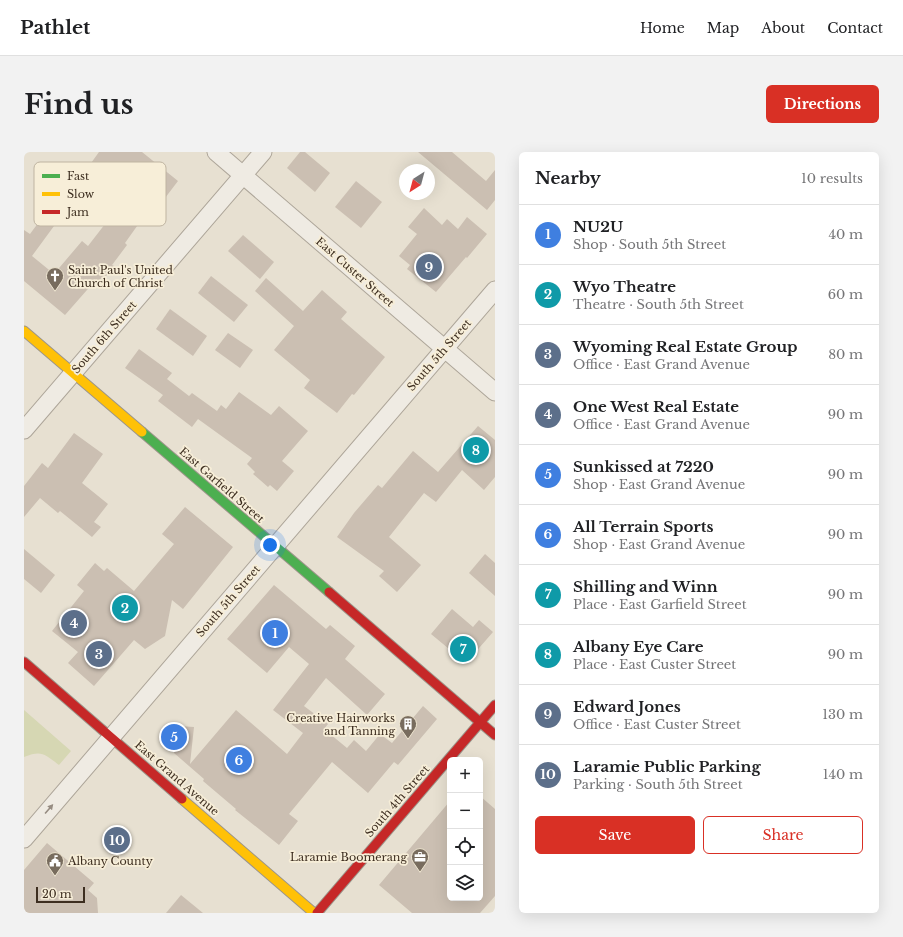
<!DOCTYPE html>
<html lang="en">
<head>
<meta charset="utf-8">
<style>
  :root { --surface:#fff; --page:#f2f2f2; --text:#202124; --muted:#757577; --line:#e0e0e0; --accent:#d93025 }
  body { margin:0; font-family:"Libre Baskerville",serif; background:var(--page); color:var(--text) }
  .controls { position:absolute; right:12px; bottom:12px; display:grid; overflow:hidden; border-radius:6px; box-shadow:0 4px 16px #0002 }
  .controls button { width:36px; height:36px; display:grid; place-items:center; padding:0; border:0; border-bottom:1px solid var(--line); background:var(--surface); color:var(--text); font:20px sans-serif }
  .compass { position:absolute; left:375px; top:12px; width:36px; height:36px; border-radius:50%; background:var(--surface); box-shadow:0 4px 16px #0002; rotate:216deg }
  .scale { position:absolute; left:12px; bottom:10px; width:49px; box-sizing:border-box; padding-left:4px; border:2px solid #3d2e20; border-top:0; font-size:11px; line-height:14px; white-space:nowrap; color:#3d2e20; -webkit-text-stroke:3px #f7eed8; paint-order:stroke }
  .you { position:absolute; left:246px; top:393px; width:14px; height:14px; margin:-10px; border:3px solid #fff; border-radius:50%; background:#1a73e8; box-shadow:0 0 0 6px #1a73e833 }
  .badge { display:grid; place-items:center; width:26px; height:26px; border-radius:50%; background:var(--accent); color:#fff; font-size:13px; font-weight:700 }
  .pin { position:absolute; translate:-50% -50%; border:2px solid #fff; box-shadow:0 1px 4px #0006 }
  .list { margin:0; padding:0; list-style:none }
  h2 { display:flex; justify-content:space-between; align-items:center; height:52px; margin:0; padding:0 16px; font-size:17px }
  h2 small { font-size:13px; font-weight:400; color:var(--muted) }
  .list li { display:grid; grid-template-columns:26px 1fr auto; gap:12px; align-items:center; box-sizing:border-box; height:60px; padding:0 16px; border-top:1px solid var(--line) }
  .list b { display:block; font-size:15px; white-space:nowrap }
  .list p { margin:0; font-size:13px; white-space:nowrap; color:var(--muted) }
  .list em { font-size:13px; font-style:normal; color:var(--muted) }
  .actions { display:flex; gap:8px; padding:12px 16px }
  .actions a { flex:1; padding:9px 0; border:1px solid var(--accent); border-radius:6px; text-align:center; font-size:14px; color:var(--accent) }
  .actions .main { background:var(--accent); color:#fff }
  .icon { flex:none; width:22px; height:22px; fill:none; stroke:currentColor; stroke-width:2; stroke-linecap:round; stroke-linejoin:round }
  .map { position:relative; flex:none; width:471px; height:761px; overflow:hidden; border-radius:6px }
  header { display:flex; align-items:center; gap:24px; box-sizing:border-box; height:56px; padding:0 20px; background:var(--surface); border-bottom:1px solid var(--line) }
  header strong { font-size:19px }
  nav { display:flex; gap:22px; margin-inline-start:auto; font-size:14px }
  .intro { display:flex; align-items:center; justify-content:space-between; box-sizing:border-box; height:96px; padding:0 24px }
  h1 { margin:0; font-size:28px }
  .button { padding:10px 18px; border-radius:6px; background:var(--accent); color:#fff; font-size:14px; font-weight:700 }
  main { display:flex; gap:24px; padding:0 24px }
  aside { flex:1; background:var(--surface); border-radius:6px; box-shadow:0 4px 16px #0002 }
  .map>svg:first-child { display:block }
  .green { fill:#d6d7b3 }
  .building { fill:#cbbfb2 }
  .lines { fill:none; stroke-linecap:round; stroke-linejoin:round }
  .street-casing { stroke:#ada599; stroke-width:19 }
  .fast-casing { stroke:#9c958a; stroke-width:11 }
  .slow-casing { stroke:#9c958a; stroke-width:11 }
  .jam-casing { stroke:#9c958a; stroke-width:11 }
  .street { stroke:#efebe3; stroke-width:17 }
  .fast { stroke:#4caf50; stroke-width:9 }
  .slow { stroke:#ffc107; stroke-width:9 }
  .jam { stroke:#c62828; stroke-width:9 }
  .oneway { fill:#968c82 }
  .labels { text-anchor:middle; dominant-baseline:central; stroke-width:3.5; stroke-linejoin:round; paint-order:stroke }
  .poi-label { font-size:11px; fill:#3d2e20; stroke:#f7eed8; text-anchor:start }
  .street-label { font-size:11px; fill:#3d2e20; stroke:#f7eed8 }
  .key { fill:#f7eed8; stroke:#bfb4a1; stroke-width:1 }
  .key-label { font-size:11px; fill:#3d2e20 }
</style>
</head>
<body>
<header>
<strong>Pathlet</strong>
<nav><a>Home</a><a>Map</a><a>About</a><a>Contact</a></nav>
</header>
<div class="intro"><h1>Find us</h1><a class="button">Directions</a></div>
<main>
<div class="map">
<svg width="471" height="761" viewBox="0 0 471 761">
  <rect width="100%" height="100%" fill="#e7e0d1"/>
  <path class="green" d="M 0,558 L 47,599 L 35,613 C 20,602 18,598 0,605 Z"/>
  <g class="building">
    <path d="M 75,0 L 118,0 L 154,29 L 138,50 L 133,46 L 101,91 L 103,93 L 88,113 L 90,114 L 74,134 L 70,130 L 41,163 L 0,129 L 0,78 L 6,82 L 26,55 L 38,40 L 52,51 L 44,61 L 41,59 L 8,104 L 30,122 L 58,89 L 64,94 L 88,63 L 83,59 L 90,49 L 57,25 Z"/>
    <path d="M 276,0 L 281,0 L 306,21 L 291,40 L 263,16 Z"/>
    <path d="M 394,0 L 428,0 L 462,29 L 471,18 L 471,48 L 463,58 Z"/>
    <path d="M 332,29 L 358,50 L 337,76 L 311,55 Z"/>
    <path d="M 400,56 L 418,73 L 423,67 L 434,77 L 443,65 L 463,82 L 443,106 L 442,105 L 412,140 L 383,117 L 386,113 L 375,104 L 393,82 L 384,75 Z"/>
    <path d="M 219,83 L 250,110 L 236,127 L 204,99 Z"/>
    <path d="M 187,124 L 224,153 L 210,170 L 174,141 Z"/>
    <path d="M 242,126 L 279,159 L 298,138 L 323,160 L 317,167 L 361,205 L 330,243 L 328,242 L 313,261 L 280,236 L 286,228 L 250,198 L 270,174 L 231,139 Z"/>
    <path d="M 146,157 L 183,184 L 169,204 L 132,177 Z"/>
    <path d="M 204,181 L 229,198 L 216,216 L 191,198 Z"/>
    <path d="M 115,197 L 148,221 L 143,227 L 165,244 L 168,241 L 193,259 L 197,253 L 202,257 L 215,240 L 247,263 L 255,254 L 284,279 L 258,309 L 270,319 L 253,339 L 246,333 L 244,335 L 229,322 L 231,320 L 223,312 L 228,306 L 174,267 L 168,275 L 134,249 L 139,243 L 101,216 Z"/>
    <path d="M 454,274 L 471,288 L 471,325 L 460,338 L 438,318 L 412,350 L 400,341 L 365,385 L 397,413 L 373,440 L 355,424 L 360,419 L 313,385 L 330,361 L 354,333 L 358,336 L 389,299 L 414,320 Z"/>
    <path d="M 50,281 L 79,302 L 58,331 L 84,352 L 70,370 L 77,375 L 68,385 L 36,359 L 34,361 L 16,346 L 0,365 L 0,334 L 18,311 L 24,316 Z"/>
    <path d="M 161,355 L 209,395 L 159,457 L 148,448 L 141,484 L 121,497 L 110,488 L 70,534 L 44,511 L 54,500 L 28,479 L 60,439 L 53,433 L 71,411 L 80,419 L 83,416 L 110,439 L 150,392 L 138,382 Z"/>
    <path d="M 0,397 L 31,423 L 17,441 L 0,427 Z"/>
    <path d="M 461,402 L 471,411 L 471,444 L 445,421 Z"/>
    <path d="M 250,433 L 302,477 L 306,473 L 331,494 L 321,507 L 361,542 L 343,563 L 302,526 L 280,554 L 304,572 L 300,577 L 323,596 L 330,588 L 342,599 L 356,582 L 368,591 L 399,554 L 413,567 L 374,613 L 370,610 L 344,641 L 308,610 L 265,662 L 274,669 L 255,693 L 211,658 L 212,657 L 179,629 L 180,627 L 150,601 L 152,592 L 139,590 L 141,573 L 170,575 L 166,612 L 212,558 L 263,602 L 279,581 L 249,558 L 285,512 L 265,495 L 243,521 L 203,487 Z"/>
    <path d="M 428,457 L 449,475 L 455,468 L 469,480 L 442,511 L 407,482 Z"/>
    <path d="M 456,644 L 471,657 L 471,744 L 456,761 L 388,761 L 355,733 L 426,649 L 426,746 L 456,746 Z"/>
    <path d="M 23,691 L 70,731 L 64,738 L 73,746 L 74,761 L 0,761 L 0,718 Z"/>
    <path d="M 157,743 L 179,761 L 142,761 Z"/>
  </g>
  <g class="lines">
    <g class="street-casing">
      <g id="street">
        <path d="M 192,0 L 471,240"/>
        <path d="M 0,278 L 239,0"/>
        <path d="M 0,687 L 471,138"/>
      </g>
    </g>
    <g class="fast-casing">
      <path id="fast" d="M 118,280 L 305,440"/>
    </g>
    <g class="slow-casing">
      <g id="slow">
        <path d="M 0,179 L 118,280"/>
        <path d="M 158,647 L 290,761"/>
      </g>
    </g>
    <g class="jam-casing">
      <g id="jam">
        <path d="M 305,440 L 471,583"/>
        <path d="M 0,510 L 158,647"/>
        <path d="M 293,761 L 471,553"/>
      </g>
    </g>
    <use href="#street" class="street"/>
    <use href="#fast" class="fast"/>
    <use href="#slow" class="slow"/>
    <use href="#jam" class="jam"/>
  </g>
  <defs><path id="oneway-solid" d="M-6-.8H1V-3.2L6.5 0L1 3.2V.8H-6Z"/></defs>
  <use class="oneway" href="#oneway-solid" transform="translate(25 657) rotate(-49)"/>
  <defs>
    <g id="church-pin" transform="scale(0.9)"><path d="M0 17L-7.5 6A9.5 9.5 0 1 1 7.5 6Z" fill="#786c5e" stroke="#f7eed8"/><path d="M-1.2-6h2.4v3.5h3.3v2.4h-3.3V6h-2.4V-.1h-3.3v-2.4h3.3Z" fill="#fff"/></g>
    <g id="building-pin" transform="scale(0.9)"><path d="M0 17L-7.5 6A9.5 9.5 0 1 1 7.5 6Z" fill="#786c5e" stroke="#f7eed8"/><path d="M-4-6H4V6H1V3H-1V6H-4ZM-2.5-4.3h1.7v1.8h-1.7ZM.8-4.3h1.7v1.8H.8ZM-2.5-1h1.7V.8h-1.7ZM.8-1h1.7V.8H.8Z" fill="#fff"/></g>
    <g id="office-pin" transform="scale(0.9)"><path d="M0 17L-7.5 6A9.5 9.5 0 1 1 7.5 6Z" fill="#786c5e" stroke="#f7eed8"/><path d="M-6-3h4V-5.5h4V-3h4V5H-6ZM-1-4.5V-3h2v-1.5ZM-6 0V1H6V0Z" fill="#fff"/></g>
    <g id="civic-pin" transform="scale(0.9)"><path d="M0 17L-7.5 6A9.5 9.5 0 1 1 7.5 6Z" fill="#786c5e" stroke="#f7eed8"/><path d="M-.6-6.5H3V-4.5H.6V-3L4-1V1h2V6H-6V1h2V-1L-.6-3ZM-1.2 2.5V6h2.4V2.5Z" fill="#fff"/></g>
  </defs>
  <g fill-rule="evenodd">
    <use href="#church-pin" x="31" y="124"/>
    <use href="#building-pin" x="384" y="572"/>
    <use href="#office-pin" x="396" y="705"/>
    <use href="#civic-pin" x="31" y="709"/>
  </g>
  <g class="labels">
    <g class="poi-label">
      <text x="44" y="118">Saint Paul's United<tspan x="44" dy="13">Church of Christ</tspan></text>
      <text x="371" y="566" text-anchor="end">Creative Hairworks<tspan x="371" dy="13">and Tanning</tspan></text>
      <text x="383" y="705" text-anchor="end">Laramie Boomerang</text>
      <text x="44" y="709">Albany County</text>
    </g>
    <g class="street-label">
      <text transform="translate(331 120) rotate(41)">East Custer Street</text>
      <text transform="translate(80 185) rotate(-49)">South 6th Street</text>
      <text transform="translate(415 203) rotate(-49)">South 5th Street</text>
      <text transform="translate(198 333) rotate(41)">East Garfield Street</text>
      <text transform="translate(204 449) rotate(-49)">South 5th Street</text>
      <text transform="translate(153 626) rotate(41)">East Grand Avenue</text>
      <text transform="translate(373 649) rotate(-49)">South 4th Street</text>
    </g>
  </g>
  <rect x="10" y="10" width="132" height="64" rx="6" class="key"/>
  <rect x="18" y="22" width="18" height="4" fill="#4caf50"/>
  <rect x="18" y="40" width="18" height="4" fill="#ffc107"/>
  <rect x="18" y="58" width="18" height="4" fill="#c62828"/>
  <g class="key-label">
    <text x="43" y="28">Fast</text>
    <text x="43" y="46">Slow</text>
    <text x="43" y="64">Jam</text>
  </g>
</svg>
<div class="controls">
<button>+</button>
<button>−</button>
<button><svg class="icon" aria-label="locate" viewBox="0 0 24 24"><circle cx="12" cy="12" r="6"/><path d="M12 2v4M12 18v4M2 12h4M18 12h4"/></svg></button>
<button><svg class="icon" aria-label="layers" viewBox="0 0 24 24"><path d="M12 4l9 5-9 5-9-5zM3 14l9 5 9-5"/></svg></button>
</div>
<svg class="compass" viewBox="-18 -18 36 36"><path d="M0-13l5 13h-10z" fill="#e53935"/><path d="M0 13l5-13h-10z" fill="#757577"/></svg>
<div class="scale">20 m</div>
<div class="you"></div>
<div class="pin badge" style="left:251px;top:481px;background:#3f7fe0">1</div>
<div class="pin badge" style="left:101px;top:456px;background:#0f9aa8">2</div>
<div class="pin badge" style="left:75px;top:502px;background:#5c6f8a">3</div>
<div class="pin badge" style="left:50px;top:471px;background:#5c6f8a">4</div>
<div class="pin badge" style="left:150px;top:585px;background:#3f7fe0">5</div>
<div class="pin badge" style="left:215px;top:608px;background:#3f7fe0">6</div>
<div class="pin badge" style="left:439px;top:497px;background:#0f9aa8">7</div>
<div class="pin badge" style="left:452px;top:298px;background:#0f9aa8">8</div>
<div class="pin badge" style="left:405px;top:115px;background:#5c6f8a">9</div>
<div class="pin badge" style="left:93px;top:688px;background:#5c6f8a">10</div>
</div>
<aside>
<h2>Nearby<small>10 results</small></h2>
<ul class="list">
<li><span class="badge" style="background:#3f7fe0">1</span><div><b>NU2U</b><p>Shop · South 5th Street</p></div><em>40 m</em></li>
<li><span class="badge" style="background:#0f9aa8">2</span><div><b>Wyo Theatre</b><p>Theatre · South 5th Street</p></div><em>60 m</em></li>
<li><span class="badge" style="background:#5c6f8a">3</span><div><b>Wyoming Real Estate Group</b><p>Office · East Grand Avenue</p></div><em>80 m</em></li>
<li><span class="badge" style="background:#5c6f8a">4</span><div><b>One West Real Estate</b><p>Office · East Grand Avenue</p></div><em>90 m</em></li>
<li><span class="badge" style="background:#3f7fe0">5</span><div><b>Sunkissed at 7220</b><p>Shop · East Grand Avenue</p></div><em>90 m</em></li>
<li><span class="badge" style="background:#3f7fe0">6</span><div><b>All Terrain Sports</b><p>Shop · East Grand Avenue</p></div><em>90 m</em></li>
<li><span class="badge" style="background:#0f9aa8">7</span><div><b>Shilling and Winn</b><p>Place · East Garfield Street</p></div><em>90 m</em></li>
<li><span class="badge" style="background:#0f9aa8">8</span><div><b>Albany Eye Care</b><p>Place · East Custer Street</p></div><em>90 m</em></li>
<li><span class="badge" style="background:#5c6f8a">9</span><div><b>Edward Jones</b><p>Office · East Custer Street</p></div><em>130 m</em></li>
<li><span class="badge" style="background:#5c6f8a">10</span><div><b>Laramie Public Parking</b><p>Parking · South 5th Street</p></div><em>140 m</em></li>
</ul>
<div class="actions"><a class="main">Save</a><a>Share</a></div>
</aside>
</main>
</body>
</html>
